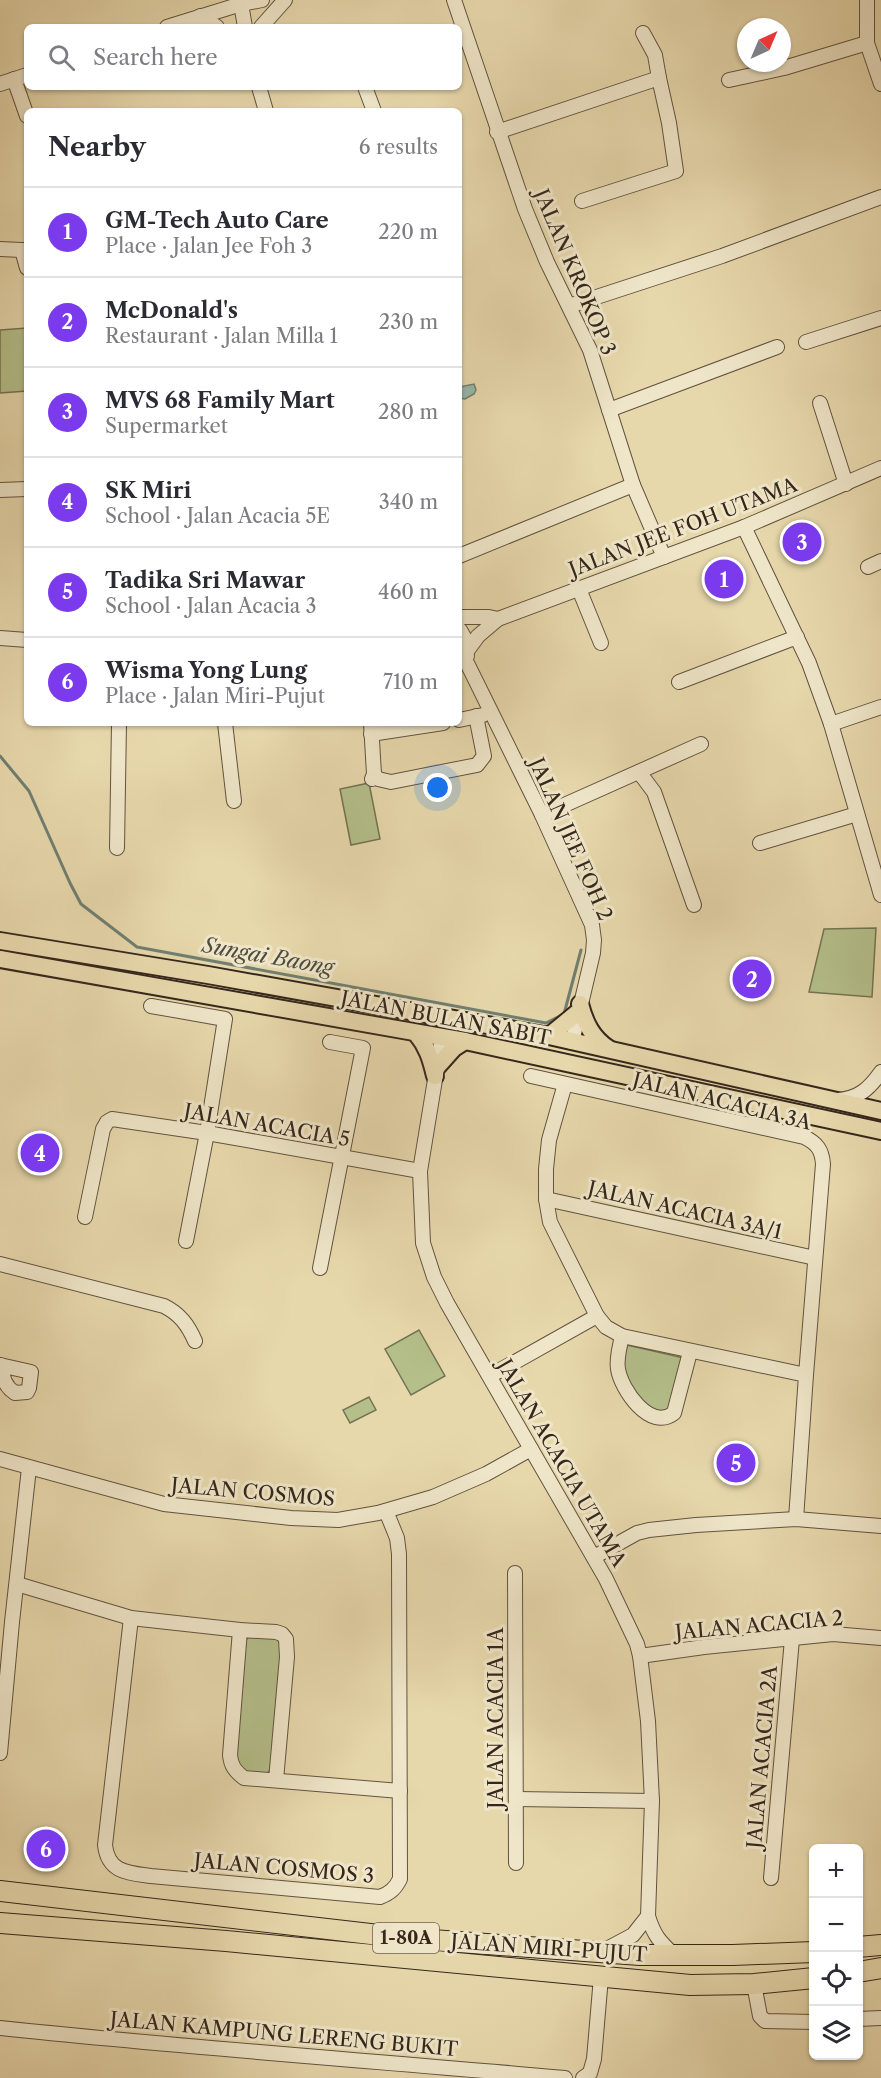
<!DOCTYPE html>
<html lang="en">
<head>
<meta charset="utf-8">
<style>
  :root { --surface:#fff; --page:#f2f2f3; --text:#2b2b33; --muted:#7c7c81; --line:#e1e1e2; --accent:#7c3aed }
  body { margin:0; font-family:"Libre Caslon Text",serif; background:var(--page); color:var(--text) }
  .controls { position:absolute; right:18px; bottom:18px; display:grid; overflow:hidden; border-radius:9px; box-shadow:0 2px 4px #0004 }
  .controls button { width:54px; height:54px; display:grid; place-items:center; padding:0; border:0; border-bottom:2px solid var(--line); background:var(--surface); color:var(--text); font:30px sans-serif }
  .compass { position:absolute; left:737px; top:18px; width:54px; height:54px; border-radius:50%; background:var(--surface); box-shadow:0 2px 4px #0004; rotate:44deg }
  .you { position:absolute; left:438px; top:788px; width:21px; height:21px; margin:-15px; border:4px solid #fff; border-radius:50%; background:#1a73e8; box-shadow:0 0 0 9px #1a73e833 }
  .badge { display:grid; place-items:center; width:39px; height:39px; border-radius:50%; background:var(--accent); color:#fff; font-size:20px; font-weight:700 }
  .pin { position:absolute; translate:-50% -50%; border:3px solid #fff; box-shadow:0 2px 6px #0006 }
  .list { margin:0; padding:0; list-style:none }
  h2 { display:flex; justify-content:space-between; align-items:center; height:78px; margin:0; padding:0 24px; font-size:26px }
  h2 small { font-size:20px; font-weight:400; color:var(--muted) }
  .list li { display:grid; grid-template-columns:39px 1fr auto; gap:18px; align-items:center; box-sizing:border-box; height:90px; padding:0 24px; border-top:2px solid var(--line) }
  .list b { display:block; font-size:22px; white-space:nowrap }
  .list p { margin:0; font-size:20px; white-space:nowrap; color:var(--muted) }
  .list em { font-size:20px; font-style:normal; color:var(--muted) }
  .icon { flex:none; width:33px; height:33px; fill:none; stroke:currentColor; stroke-width:2; stroke-linecap:round; stroke-linejoin:round }
  .map { position:relative; flex:none; width:881px; height:2078px; overflow:hidden }
  .search { position:absolute; background:var(--surface); box-shadow:0 2px 4px #0004; left:24px; top:24px; width:438px; height:66px; display:flex; align-items:center; gap:15px; box-sizing:border-box; padding:0 21px; border-radius:9px; color:var(--muted); font-size:22px }
  .panel { position:absolute; background:var(--surface); box-shadow:0 2px 4px #0004; left:24px; top:108px; width:438px; height:618px; border-radius:9px }
  .map>svg:first-child { display:block }
  .green { fill:#b4bf8a; stroke:#747353; stroke-width:1.5 }
  .water { fill:#97b9ab; stroke:#707f72; stroke-width:1.5 }
  .lines { fill:none; stroke-linecap:round; stroke-linejoin:round }
  .stream { stroke:#707f72; stroke-width:3 }
  .minor-casing { stroke:#625340; stroke-width:16 }
  .major-casing { stroke:#35271c; stroke-width:20 }
  .highway-casing { stroke:#35271c; stroke-width:22 }
  .minor { stroke:#efe6c9; stroke-width:14 }
  .major { stroke:#e7d8ac; stroke-width:16 }
  .highway { stroke:#e7d8ac; stroke-width:20 }
  .labels { text-anchor:middle; dominant-baseline:central; stroke-width:6; stroke-linejoin:round; paint-order:stroke }
  .shield { fill:#efe6c9; stroke:#6d6050; stroke-width:1.5 }
  .shield-label { font-size:18px; font-weight:bold; fill:#35271c }
  .street-label { font-size:20px; fill:#35271c; stroke:#efe6c9 }
  .water-label { font-size:21px; font-style:italic; fill:#4e4c40; stroke:#efe6c9 }
</style>
</head>
<body>
<div class="map">
<svg width="881" height="2078" viewBox="0 0 881 2078">
  <rect width="100%" height="100%" fill="#e7d8ac"/>
  <filter id="stains"><feTurbulence type="fractalNoise" baseFrequency=".00333" numOctaves="4"/><feColorMatrix values="0 0 0 0 .2 0 0 0 0 .09 0 0 0 0 .02 0 0 0 .5 -.17"/></filter>
  <radialGradient id="worn" r=".72"><stop offset=".6" stop-color="#630" stop-opacity="0"/><stop offset="1" stop-color="#630" stop-opacity=".3"/></radialGradient>
  <g class="green">
    <path d="M 27,328 L 27,391 L 0,393 L 0,330 Z"/>
    <path d="M 369,783 L 380,839 L 351,845 L 340,789 Z"/>
    <path d="M 876,928 L 872,997 L 809,992 L 824,929 Z"/>
    <path d="M 419,1330 L 445,1376 L 411,1395 L 385,1349 Z"/>
    <path d="M 627,1345 L 684,1358 L 668,1414 L 649,1410 L 637,1402 L 621,1368 Z"/>
    <path d="M 369,1397 L 376,1410 L 350,1423 L 343,1410 Z"/>
    <path d="M 249,1636 L 279,1636 L 284,1646 L 272,1767 L 266,1775 L 253,1775 L 235,1765 L 244,1643 Z"/>
  </g>
  <path class="water" d="M 474,384 L 476,390 L 474,394 L 465,399 L 459,398 L 459,387 Z"/>
  <g class="lines">
    <path class="stream" d="M 0,756 L 29,791 L 70,883 L 81,904 L 137,947 L 546,1023 L 564,1014 L 581,950"/>
    <g class="minor-casing">
      <g id="minor">
        <path d="M 454,0 L 525,209 L 547,262 L 590,350 L 633,485 L 664,557"/>
        <path d="M 867,0 L 867,43 L 881,84"/>
        <path d="M 241,4 L 245,27"/>
        <path d="M 200,16 L 217,27"/>
        <path d="M 167,27 L 241,4 L 262,0"/>
        <path d="M 261,27 L 285,0"/>
        <path d="M 643,33 L 655,55 L 659,78"/>
        <path d="M 14,79 L 27,116"/>
        <path d="M 729,80 L 784,68 L 867,43"/>
        <path d="M 0,84 L 27,75"/>
        <path d="M 259,87 L 266,111"/>
        <path d="M 365,87 L 374,111"/>
        <path d="M 497,132 L 659,78 L 669,123 L 676,171 L 582,201"/>
        <path d="M 0,249 L 22,250"/>
        <path d="M 27,250 L 22,250 L 27,268"/>
        <path d="M 569,306 L 722,256 L 881,197"/>
        <path d="M 806,342 L 881,318"/>
        <path d="M 820,403 L 846,484"/>
        <path d="M 609,410 L 777,347"/>
        <path d="M 0,490 L 27,489"/>
        <path d="M 744,527 L 809,663 L 831,724 L 881,895"/>
        <path d="M 459,556 L 633,485"/>
        <path d="M 868,567 L 881,561"/>
        <path d="M 579,589 L 601,643"/>
        <path d="M 459,617 L 489,617 L 498,619"/>
        <path d="M 460,630 L 465,639 L 467,656"/>
        <path d="M 0,638 L 27,640"/>
        <path d="M 459,651 L 466,661 L 542,815 L 592,925 L 594,940 L 593,953 L 572,1042"/>
        <path d="M 467,651 L 478,636 L 498,619 L 744,527 L 881,468"/>
        <path d="M 679,682 L 797,637"/>
        <path d="M 459,720 L 483,715"/>
        <path d="M 225,723 L 234,801"/>
        <path d="M 371,723 L 374,774 L 372,779"/>
        <path d="M 831,724 L 881,707"/>
        <path d="M 371,734 L 443,723"/>
        <path d="M 639,772 L 654,792 L 694,905"/>
        <path d="M 374,774 L 378,779 L 391,782 L 477,765 L 484,756 L 476,716"/>
        <path d="M 542,815 L 701,744"/>
        <path d="M 760,843 L 857,814"/>
        <path d="M 117,848 L 119,723"/>
        <path d="M 151,1006 L 225,1019 L 207,1133 L 186,1241"/>
        <path d="M 442,1037 L 420,1171 L 423,1243 L 434,1277 L 447,1303 L 606,1579 L 637,1644 L 640,1656 L 648,1721 L 652,1801 L 648,1916 C 654,1936 660,1942 675,1956"/>
        <path d="M 531,1076 L 804,1137 C 817,1143 822,1150 823,1164 L 806,1375"/>
        <path d="M 565,1084 L 549,1140 L 546,1169 L 546,1199 L 550,1222 L 597,1316 L 606,1327 L 622,1336 L 806,1375 L 796,1519"/>
        <path d="M 838,1100 C 859,1098 869,1089 881,1072"/>
        <path d="M 546,1199 L 815,1258"/>
        <path d="M 85,1217 L 103,1129 L 107,1122 L 112,1119 L 207,1133 L 420,1171"/>
        <path d="M 0,1264 L 164,1306 C 180,1314 188,1325 195,1341"/>
        <path d="M 320,1268 L 363,1048 L 330,1042"/>
        <path d="M 622,1336 C 620,1346 616,1359 618,1369 C 621,1389 650,1432 674,1413 L 690,1352"/>
        <path d="M 0,1365 L 31,1372 L 29,1388 L 27,1392 L 15,1393 C 4,1386 3,1377 1,1365"/>
        <path d="M 490,1376 L 597,1316"/>
        <path d="M 0,1459 L 164,1504 L 291,1518 L 338,1520 L 378,1513 L 433,1497 L 486,1474 L 531,1449"/>
        <path d="M 594,1557 L 637,1533 L 649,1530 L 696,1525 L 796,1519 L 881,1526"/>
        <path d="M 515,1573 L 516,1863"/>
        <path d="M 17,1584 L 131,1618 L 240,1630 L 276,1632 L 282,1634 L 286,1639 L 287,1657 L 276,1780"/>
        <path d="M 131,1618 L 105,1845 C 108,1873 129,1873 151,1876 L 380,1897 C 390,1893 395,1889 400,1879 L 399,1554 L 397,1538 L 386,1511"/>
        <path d="M 240,1630 L 230,1755 C 231,1766 235,1771 244,1778 L 400,1791"/>
        <path d="M 640,1656 L 704,1647 L 833,1634 L 881,1638"/>
        <path d="M 0,1753 L 12,1622 L 29,1468"/>
        <path d="M 516,1799 L 652,1801"/>
        <path d="M 771,1878 L 792,1639"/>
        <path d="M 603,1951 L 633,1935 L 648,1916"/>
        <path d="M 754,1984 L 760,2016 L 765,2021 L 814,2022"/>
        <path d="M 858,2019 L 881,2018"/>
        <path d="M 0,2028 C 188,2048 377,2061 565,2078"/>
        <path d="M 583,2078 L 590,2073 L 594,2059 L 601,1977"/>
      </g>
    </g>
    <g class="major-casing">
      <g id="major">
        <path d="M 0,941 L 208,975 L 549,1036 L 881,1111"/>
        <path d="M 0,959 L 465,1041 L 881,1131"/>
        <path d="M 580,1004 C 585,1023 592,1038 609,1049"/>
        <path d="M 416,1033 C 427,1046 431,1059 435,1076"/>
        <path d="M 549,1036 L 577,1013"/>
        <path d="M 437,1067 L 454,1048 L 465,1041"/>
      </g>
    </g>
    <g class="highway-casing">
      <g id="highway">
        <path d="M 0,1891 L 405,1938 L 500,1945 L 640,1955 L 733,1955 L 814,1952"/>
        <path d="M 0,1923 L 226,1941 L 690,1985 L 754,1984 L 814,1978"/>
        <path d="M 858,1947 L 881,1945"/>
        <path d="M 858,1972 L 881,1968"/>
      </g>
    </g>
    <use href="#minor" class="minor"/>
    <use href="#major" class="major"/>
    <use href="#highway" class="highway"/>
  </g>
  <g class="labels">
    <rect class="shield" x="373" y="1923" width="66" height="30" rx="4.5"/>
    <g class="shield-label">
      <text x="406" y="1938">1-80A</text>
    </g>
    <g class="street-label">
      <text transform="translate(575 272) rotate(67)">JALAN KROKOP 3</text>
      <text transform="translate(683 527) rotate(-21)">JALAN JEE FOH UTAMA</text>
      <text transform="translate(571 839) rotate(66)">JALAN JEE FOH 2</text>
      <text transform="translate(446 1018) rotate(11)">JALAN BULAN SABIT</text>
      <text transform="translate(722 1101) rotate(14)">JALAN ACACIA 3A</text>
      <text transform="translate(267 1125) rotate(10)">JALAN ACACIA 5</text>
      <text transform="translate(685 1210) rotate(13)">JALAN ACACIA 3A/1</text>
      <text transform="translate(562 1463) rotate(60)">JALAN ACACIA UTAMA</text>
      <text transform="translate(253 1492) rotate(5)">JALAN COSMOS</text>
      <text transform="translate(759 1625) rotate(-5)">JALAN ACACIA 2</text>
      <text transform="translate(496 1718) rotate(-90)">JALAN ACACIA 1A</text>
      <text transform="translate(762 1757) rotate(-85)">JALAN ACACIA 2A</text>
      <text transform="translate(284 1868) rotate(5)">JALAN COSMOS 3</text>
      <text transform="translate(549 1948) rotate(4)">JALAN MIRI-PUJUT</text>
      <text transform="translate(284 2034) rotate(5)">JALAN KAMPUNG LERENG BUKIT</text>
    </g>
    <g class="water-label">
      <text transform="translate(268 956) rotate(10)">Sungai Baong</text>
    </g>
  </g>
  <rect width="100%" height="100%" filter="url(#stains)"/>
  <rect width="100%" height="100%" fill="url(#worn)"/>
</svg>
<div class="controls">
<button>+</button>
<button>−</button>
<button><svg class="icon" aria-label="locate" viewBox="0 0 24 24"><circle cx="12" cy="12" r="6"/><path d="M12 2v4M12 18v4M2 12h4M18 12h4"/></svg></button>
<button><svg class="icon" aria-label="layers" viewBox="0 0 24 24"><path d="M12 4l9 5-9 5-9-5zM3 14l9 5 9-5"/></svg></button>
</div>
<svg class="compass" viewBox="-18 -18 36 36"><path d="M0-13l5 13h-10z" fill="#e53935"/><path d="M0 13l5-13h-10z" fill="#7c7c81"/></svg>
<div class="you"></div>
<div class="pin badge" style="left:724px;top:579px">1</div>
<div class="pin badge" style="left:752px;top:979px">2</div>
<div class="pin badge" style="left:802px;top:542px">3</div>
<div class="pin badge" style="left:40px;top:1153px">4</div>
<div class="pin badge" style="left:736px;top:1463px">5</div>
<div class="pin badge" style="left:46px;top:1849px">6</div>
<div class="search"><svg class="icon" aria-label="search" viewBox="0 0 24 24"><circle cx="10" cy="10" r="6"/><path d="M15 15l6 6"/></svg>Search here</div>
<section class="panel">
<h2>Nearby<small>6 results</small></h2>
<ul class="list">
<li><span class="badge">1</span><div><b>GM-Tech Auto Care</b><p>Place · Jalan Jee Foh 3</p></div><em>220 m</em></li>
<li><span class="badge">2</span><div><b>McDonald's</b><p>Restaurant · Jalan Milla 1</p></div><em>230 m</em></li>
<li><span class="badge">3</span><div><b>MVS 68 Family Mart</b><p>Supermarket</p></div><em>280 m</em></li>
<li><span class="badge">4</span><div><b>SK Miri</b><p>School · Jalan Acacia 5E</p></div><em>340 m</em></li>
<li><span class="badge">5</span><div><b>Tadika Sri Mawar</b><p>School · Jalan Acacia 3</p></div><em>460 m</em></li>
<li><span class="badge">6</span><div><b>Wisma Yong Lung</b><p>Place · Jalan Miri-Pujut</p></div><em>710 m</em></li>
</ul>
</section>
</div>
</body>
</html>
